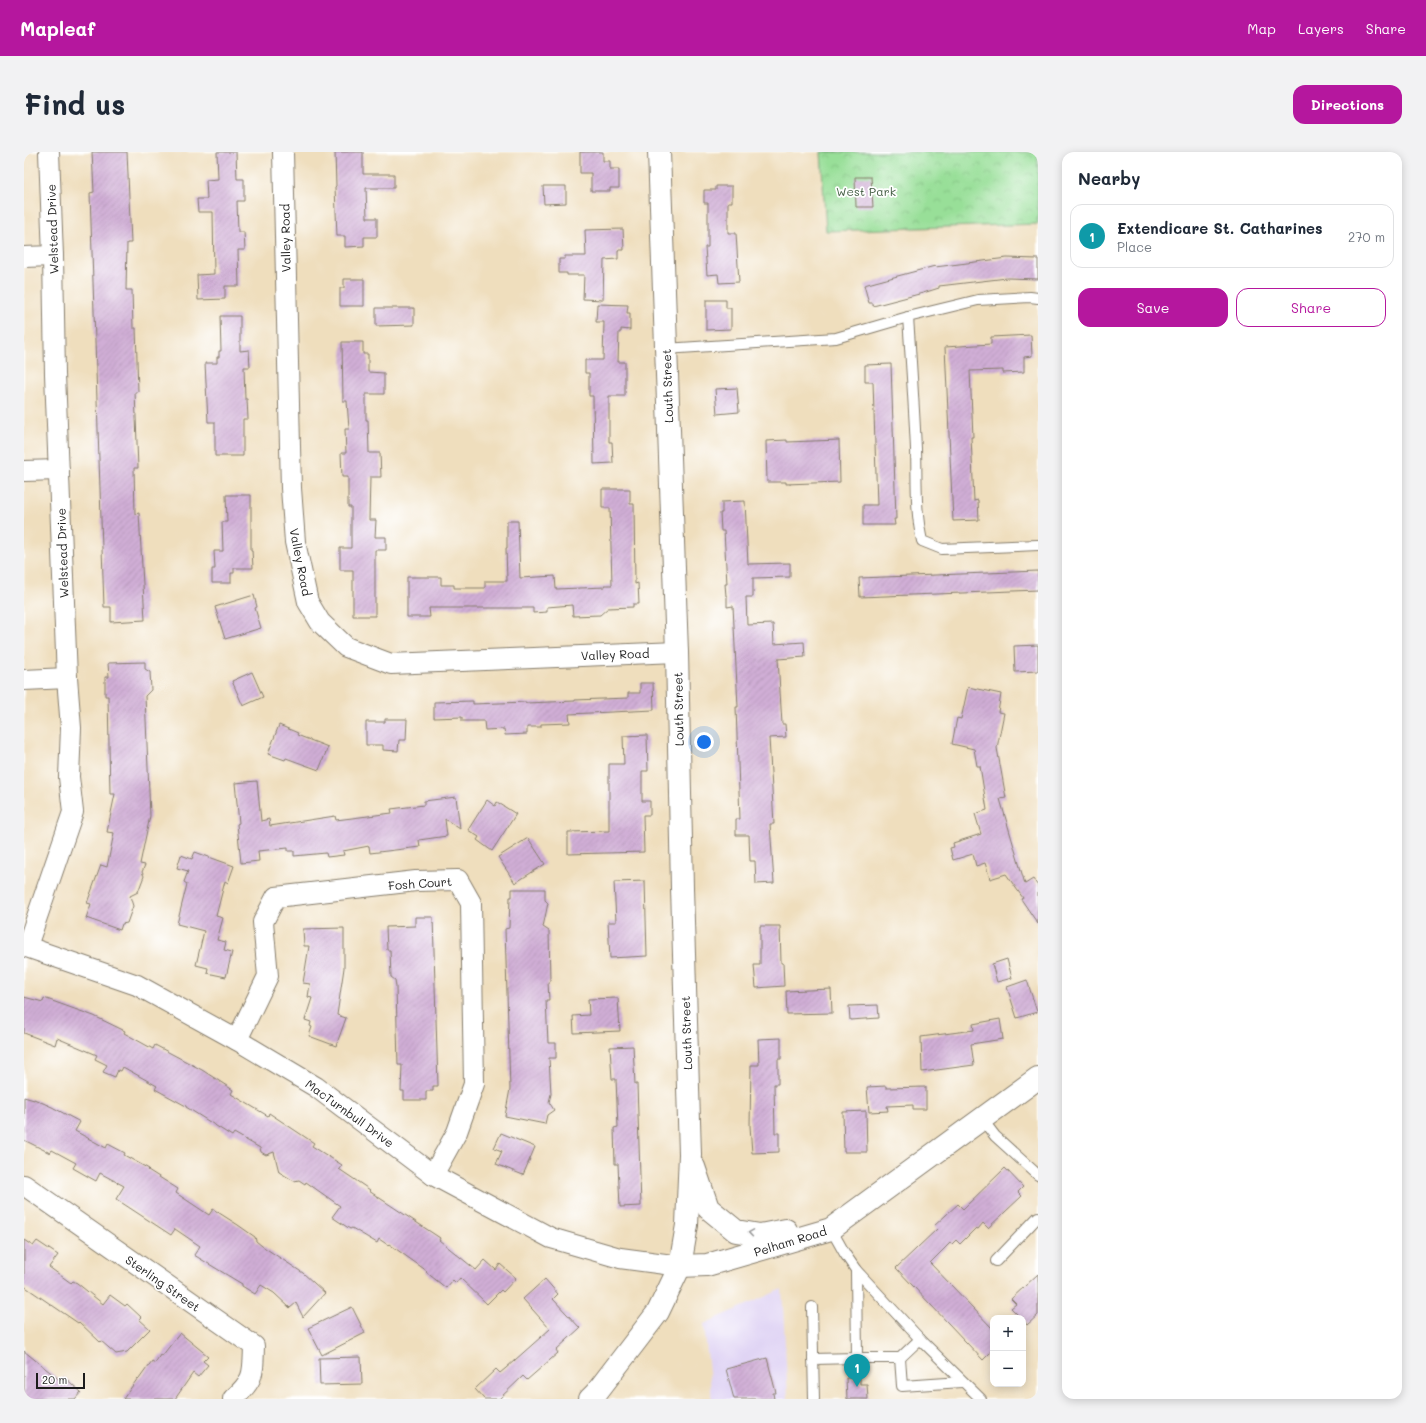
<!DOCTYPE html>
<html lang="en">
<head>
<meta charset="utf-8">
<style>
  :root { --surface:#fff; --page:#f2f2f3; --text:#1f2937; --muted:#747a83; --line:#e0e1e3; --accent:#b5179e }
  body { margin:0; font-family:Mali,sans-serif; background:var(--page); color:var(--text) }
  .controls { position:absolute; right:12px; bottom:12px; display:grid; overflow:hidden; border-radius:8px; box-shadow:0 2px 10px #0003 }
  .controls button { width:36px; height:36px; display:grid; place-items:center; padding:0; border:0; border-bottom:1px solid var(--line); background:var(--surface); color:var(--text); font:20px sans-serif }
  .scale { position:absolute; left:12px; bottom:10px; width:49px; box-sizing:border-box; padding-left:4px; border:2px solid #1c1c1c; border-top:0; font-size:11px; line-height:14px; white-space:nowrap; color:#1c1c1c; -webkit-text-stroke:3px #fff; paint-order:stroke }
  .you { position:absolute; left:680px; top:590px; width:14px; height:14px; margin:-10px; border:3px solid #fff; border-radius:50%; background:#1a73e8; box-shadow:0 0 0 6px #1a73e833 }
  .badge { display:grid; place-items:center; width:26px; height:26px; border-radius:50%; background:var(--accent); color:#fff; font-size:13px; font-weight:700 }
  .pin { position:absolute; translate:-50% -33px; filter:drop-shadow(0 1px 2px #0008) }
  .pin::after { content:''; position:absolute; top:21px; width:14px; height:12px; background:inherit; clip-path:polygon(0 0,100% 0,50% 100%) }
  .list { margin:0; padding:0; list-style:none }
  h2 { display:flex; justify-content:space-between; align-items:center; height:52px; margin:0; padding:0 16px; font-size:17px }
  h2 small { font-size:13px; font-weight:400; color:var(--muted) }
  .list li { display:grid; grid-template-columns:26px 1fr auto; gap:12px; align-items:center; box-sizing:border-box; height:64px; margin:0 8px 8px; padding:0 8px; border:1px solid var(--line); border-radius:12px }
  .list b { display:block; font-size:15px; white-space:nowrap }
  .list p { margin:0; font-size:13px; white-space:nowrap; color:var(--muted) }
  .list em { font-size:13px; font-style:normal; color:var(--muted) }
  .actions { display:flex; gap:8px; padding:12px 16px }
  .actions a { flex:1; padding:9px 0; border:1px solid var(--accent); border-radius:12px; text-align:center; font-size:14px; color:var(--accent) }
  .actions .main { background:var(--accent); color:#fff }
  .map { position:relative; flex:none; width:1014px; height:1247px; overflow:hidden; border-radius:12px }
  header { display:flex; align-items:center; gap:24px; box-sizing:border-box; height:56px; padding:0 20px; background:var(--accent); color:#fff }
  header strong { font-size:19px }
  nav { display:flex; gap:22px; margin-inline-start:auto; font-size:14px }
  .intro { display:flex; align-items:center; justify-content:space-between; box-sizing:border-box; height:96px; padding:0 24px }
  h1 { margin:0; font-size:28px }
  .button { padding:10px 18px; border-radius:12px; background:var(--accent); color:#fff; font-size:14px; font-weight:700 }
  main { display:flex; gap:24px; padding:0 24px }
  aside { flex:1; background:var(--surface); border-radius:12px; box-shadow:0 2px 10px #0003 }
  .map>svg:first-child { display:block }
  .built { fill:#e0d4f4 }
  .park { fill:url(#park-crowns); stroke:#5a7e5a }
  .building { fill:url(#building-hatch) }
  .lines { fill:none; stroke-linecap:round; stroke-linejoin:round }
  .service-casing { stroke:#867d6c; stroke-width:12 }
  .minor-casing { stroke:#867d6c; stroke-width:22 }
  .secondary-casing { stroke:#867d6c; stroke-width:24 }
  .service { stroke:#fff; stroke-width:10 }
  .minor { stroke:#fff; stroke-width:20 }
  .secondary { stroke:#fff; stroke-width:22 }
  .oneway { stroke:#999 }
  .labels { text-anchor:middle; dominant-baseline:central; stroke-width:3.5; stroke-linejoin:round; paint-order:stroke }
  .park-label { font-size:12px; fill:#476047; stroke:#fff }
  .street-label { font-size:12px; fill:#1c1c1c; stroke:#fff }
</style>
</head>
<body>
<header>
<strong>Mapleaf</strong>
<nav><a>Map</a><a>Layers</a><a>Share</a></nav>
</header>
<div class="intro"><h1>Find us</h1><a class="button">Directions</a></div>
<main>
<div class="map">
<svg width="1014" height="1247" viewBox="0 0 1014 1247">
  <defs>
    <pattern id="park-crowns" width="20" height="18" patternUnits="userSpaceOnUse"><rect width="20" height="18" fill="#98df98"/><path d="M2 6a3 3 0 1 1 6 0M12 15a3 3 0 1 1 6 0" fill="none" stroke="#82bf82"/></pattern>
    <pattern id="building-hatch" width="6" height="6" patternUnits="userSpaceOnUse"><rect width="6" height="6" fill="#d0aed6"/><path d="M-1 1l2-2M0 6l6-6M5 7l2-2" fill="none" stroke="#b295b7"/></pattern>
  </defs>
  <rect width="100%" height="100%" fill="#fff"/>
  <filter id="ink" filterUnits="userSpaceOnUse"><feTurbulence type="fractalNoise" baseFrequency=".025" numOctaves="2"/><feDisplacementMap in="SourceGraphic" scale="8" xChannelSelector="R" yChannelSelector="G"/><feConvolveMatrix kernelMatrix="1 2 1 2 8 2 1 2 1" color-interpolation-filters="sRGB"/></filter>
  <filter id="wash" filterUnits="userSpaceOnUse"><feTurbulence type="fractalNoise" baseFrequency=".012" numOctaves="4" result="noise"/><feDisplacementMap in="SourceGraphic" scale="16" xChannelSelector="R" yChannelSelector="G"/><feGaussianBlur stdDeviation="0.9" result="paint"/><feColorMatrix in="noise" values="0 0 0 0 0 0 0 0 0 0 0 0 0 0 0 0 0 1.4 0 .05"/><feComposite in="paint" operator="in"/></filter>
  <g filter="url(#wash)">
    <rect width="100%" height="100%" fill="#efdebd"/>
    <path class="built" d="M 758,1137 L 764,1247 L 688,1247 L 680,1172 Z"/>
    <path class="park" d="M 797,0 L 1014,0 L 1014,72 L 802,79 Z"/>
    <g id="blocks">
      <g class="building">
        <path d="M 68,0 L 103,0 L 107,91 L 103,91 L 102,138 L 108,138 L 109,176 L 112,176 L 114,240 L 111,240 L 114,316 L 110,316 L 111,362 L 115,361 L 121,468 L 87,470 L 87,455 L 80,455 L 66,41 L 70,40 Z"/>
        <path d="M 193,0 L 212,0 L 213,27 L 220,27 L 220,49 L 213,49 L 214,80 L 220,80 L 221,98 L 214,98 L 215,134 L 201,134 L 201,147 L 174,148 L 173,123 L 190,122 L 189,60 L 174,60 L 173,47 L 183,47 L 182,28 L 194,27 Z"/>
        <path d="M 311,0 L 339,0 L 339,22 L 370,22 L 370,36 L 342,36 L 343,66 L 353,66 L 353,85 L 340,85 L 340,94 L 321,95 L 321,84 L 313,84 L 311,35 L 312,34 Z"/>
        <path d="M 556,0 L 579,0 L 579,9 L 586,9 L 586,17 L 595,17 L 595,36 L 586,36 L 586,39 L 567,39 L 567,21 L 556,21 Z"/>
        <path d="M 831,25 L 847,25 L 849,55 L 832,55 Z"/>
        <path d="M 519,34 L 542,34 L 542,51 L 520,52 Z"/>
        <path d="M 692,34 L 708,34 L 708,50 L 704,50 L 704,81 L 712,81 L 715,130 L 695,131 L 694,122 L 683,123 L 681,95 L 684,95 L 684,51 L 680,51 L 680,38 L 692,38 Z"/>
        <path d="M 599,77 L 600,98 L 594,98 L 594,107 L 580,108 L 579,148 L 559,147 L 560,123 L 543,123 L 543,121 L 535,121 L 535,107 L 541,107 L 541,104 L 562,104 L 561,78 Z"/>
        <path d="M 983,106 L 1014,107 L 1014,127 L 983,126 L 915,134 L 915,136 L 899,141 L 849,154 L 849,151 L 845,151 L 840,133 L 911,114 L 911,115 Z"/>
        <path d="M 320,127 L 340,127 L 340,154 L 316,154 L 316,136 L 320,136 Z"/>
        <path d="M 682,148 L 702,148 L 702,156 L 707,156 L 707,177 L 682,178 Z"/>
        <path d="M 573,152 L 604,153 L 603,161 L 606,161 L 606,178 L 597,177 L 597,180 L 595,180 L 594,210 L 601,210 L 601,244 L 585,244 L 585,290 L 588,290 L 589,311 L 570,312 L 569,244 L 565,244 L 565,221 L 561,221 L 561,208 L 579,208 L 580,170 L 572,170 Z"/>
        <path d="M 352,156 L 390,156 L 390,173 L 352,174 Z"/>
        <path d="M 196,164 L 216,164 L 216,199 L 225,198 L 226,215 L 220,215 L 221,247 L 223,247 L 224,267 L 219,267 L 219,304 L 191,304 L 191,270 L 184,270 L 181,211 L 193,211 L 193,205 L 195,205 L 195,199 L 197,199 Z"/>
        <path d="M 1007,183 L 1008,204 L 1000,205 L 1000,220 L 979,221 L 979,218 L 946,219 L 949,285 L 947,285 L 950,349 L 954,348 L 955,368 L 929,369 L 921,195 L 967,192 L 967,185 Z"/>
        <path d="M 318,190 L 339,190 L 339,202 L 344,202 L 344,220 L 360,221 L 360,242 L 342,242 L 342,268 L 344,268 L 345,301 L 356,301 L 357,325 L 346,325 L 345,368 L 352,368 L 351,385 L 362,385 L 362,398 L 351,398 L 351,464 L 329,464 L 329,418 L 316,418 L 316,396 L 327,396 L 327,355 L 324,355 L 324,325 L 318,325 L 317,301 L 322,301 L 321,277 L 325,277 L 323,249 L 319,249 Z"/>
        <path d="M 867,212 L 872,367 L 870,367 L 871,373 L 839,373 L 839,353 L 853,353 L 849,230 L 841,230 L 841,213 Z"/>
        <path d="M 713,236 L 715,260 L 693,262 L 691,237 Z"/>
        <path d="M 763,288 L 763,290 L 815,288 L 816,330 L 762,332 L 762,330 L 743,330 L 742,289 Z"/>
        <path d="M 578,337 L 606,337 L 606,352 L 610,352 L 611,432 L 614,431 L 615,452 L 609,452 L 609,455 L 584,456 L 576,463 L 549,464 L 548,453 L 523,455 L 523,460 L 509,461 L 509,456 L 405,456 L 406,465 L 383,465 L 383,425 L 417,425 L 417,433 L 430,433 L 430,436 L 461,436 L 461,429 L 483,429 L 482,396 L 483,396 L 483,369 L 494,369 L 496,426 L 531,424 L 532,437 L 581,435 L 580,433 L 588,433 L 586,356 L 578,356 Z"/>
        <path d="M 202,343 L 227,343 L 227,398 L 228,398 L 229,416 L 210,416 L 210,421 L 207,421 L 207,431 L 188,431 L 188,417 L 191,417 L 190,399 L 199,399 L 198,370 L 203,370 Z"/>
        <path d="M 721,349 L 724,412 L 766,411 L 766,425 L 729,426 L 729,445 L 722,445 L 723,473 L 749,472 L 750,492 L 780,490 L 781,505 L 754,507 L 758,572 L 761,572 L 762,585 L 745,586 L 750,672 L 746,672 L 750,731 L 732,732 L 731,709 L 726,709 L 725,683 L 712,683 L 712,667 L 716,667 L 712,555 L 714,555 L 709,454 L 703,455 L 703,444 L 702,444 L 701,432 L 703,432 L 700,379 L 697,379 L 696,361 L 698,361 L 698,350 Z"/>
        <path d="M 1014,419 L 1014,438 L 836,445 L 835,426 Z"/>
        <path d="M 230,443 L 233,455 L 231,456 L 237,476 L 201,487 L 191,455 Z"/>
        <path d="M 1014,493 L 1014,519 L 991,520 L 990,494 Z"/>
        <path d="M 121,510 L 121,517 L 126,520 L 127,538 L 121,544 L 126,664 L 116,712 L 121,713 L 118,720 L 120,724 L 114,740 L 106,744 L 109,754 L 103,771 L 98,772 L 96,778 L 62,766 L 67,752 L 63,751 L 77,713 L 83,715 L 90,681 L 83,680 L 91,642 L 86,642 L 84,544 L 81,544 L 81,525 L 85,525 L 84,511 Z"/>
        <path d="M 228,520 L 239,545 L 219,554 L 208,529 Z"/>
        <path d="M 616,531 L 629,531 L 630,558 L 545,562 L 546,571 L 517,572 L 517,575 L 503,575 L 503,582 L 481,583 L 480,577 L 461,578 L 460,569 L 438,569 L 438,565 L 410,566 L 410,550 L 449,549 L 449,552 L 502,550 L 502,551 L 551,549 L 551,548 L 604,546 L 604,541 L 616,541 Z"/>
        <path d="M 944,535 L 977,542 L 974,560 L 980,561 L 973,596 L 982,646 L 976,647 L 1001,732 L 1009,727 L 1014,734 L 1014,772 L 997,747 L 999,746 L 982,722 L 966,727 L 961,711 L 952,714 L 949,702 L 929,708 L 926,696 L 930,695 L 929,691 L 957,682 L 951,662 L 963,658 L 956,614 L 953,614 L 950,597 L 928,592 L 933,566 L 937,567 Z"/>
        <path d="M 361,567 L 383,567 L 382,588 L 375,588 L 374,599 L 359,598 L 359,593 L 342,593 L 342,570 L 361,570 Z"/>
        <path d="M 255,573 L 274,581 L 273,583 L 304,595 L 295,618 L 262,606 L 261,608 L 244,602 Z"/>
        <path d="M 623,583 L 624,619 L 618,619 L 618,649 L 626,649 L 626,663 L 619,663 L 620,700 L 544,702 L 544,680 L 585,679 L 585,612 L 600,612 L 599,584 Z"/>
        <path d="M 233,629 L 237,669 L 245,667 L 246,674 L 311,664 L 312,668 L 368,661 L 367,657 L 400,653 L 400,649 L 432,645 L 436,677 L 421,667 L 423,684 L 395,688 L 396,695 L 346,701 L 345,694 L 319,699 L 320,703 L 303,705 L 302,701 L 270,704 L 270,699 L 264,699 L 264,696 L 234,699 L 235,709 L 217,711 L 213,672 L 215,671 L 211,631 Z"/>
        <path d="M 463,648 L 471,654 L 473,650 L 492,662 L 468,699 L 453,688 L 455,685 L 444,678 Z"/>
        <path d="M 504,686 L 521,712 L 491,731 L 474,705 Z"/>
        <path d="M 171,700 L 210,714 L 204,731 L 201,729 L 192,764 L 199,766 L 193,788 L 202,790 L 200,798 L 208,800 L 202,825 L 183,821 L 184,816 L 172,813 L 180,779 L 153,772 L 163,732 L 160,730 L 164,719 L 153,716 L 157,703 L 168,707 Z"/>
        <path d="M 621,729 L 623,804 L 586,806 L 584,770 L 592,770 L 590,730 Z"/>
        <path d="M 488,737 L 521,737 L 521,748 L 524,751 L 519,775 L 525,779 L 526,830 L 524,830 L 525,848 L 522,848 L 524,891 L 532,891 L 532,906 L 525,906 L 527,942 L 525,950 L 530,958 L 523,963 L 521,972 L 481,964 L 486,937 L 481,777 L 485,776 L 486,745 L 488,745 Z"/>
        <path d="M 391,765 L 409,765 L 414,934 L 409,934 L 409,939 L 402,939 L 402,948 L 380,948 L 380,939 L 377,939 L 378,913 L 374,913 L 372,835 L 371,828 L 367,825 L 366,798 L 363,798 L 362,775 L 391,774 Z"/>
        <path d="M 736,774 L 756,774 L 757,811 L 759,811 L 760,834 L 732,836 L 730,813 L 736,813 Z"/>
        <path d="M 320,776 L 320,816 L 313,863 L 322,866 L 312,894 L 285,884 L 288,875 L 286,874 L 287,870 L 281,868 L 288,846 L 284,845 L 286,832 L 279,831 L 285,794 L 280,794 L 279,777 Z"/>
        <path d="M 983,807 L 988,826 L 973,830 L 968,812 Z"/>
        <path d="M 1003,828 L 1013,860 L 993,866 L 983,835 Z"/>
        <path d="M 807,837 L 808,861 L 763,862 L 762,839 Z"/>
        <path d="M 0,845 L 19,850 L 20,846 L 70,864 L 101,879 L 100,881 L 129,897 L 131,893 L 178,918 L 209,938 L 207,942 L 244,964 L 245,961 L 290,991 L 288,994 L 318,1013 L 315,1017 L 346,1038 L 345,1039 L 416,1086 L 415,1088 L 452,1118 L 461,1108 L 472,1118 L 476,1112 L 492,1126 L 479,1140 L 477,1138 L 463,1152 L 436,1126 L 432,1131 L 429,1128 L 422,1136 L 402,1120 L 403,1119 L 365,1092 L 364,1093 L 355,1087 L 353,1091 L 328,1076 L 326,1077 L 308,1065 L 316,1054 L 282,1030 L 281,1032 L 275,1028 L 270,1029 L 255,1020 L 250,1000 L 242,1003 L 237,1000 L 236,996 L 210,981 L 208,984 L 162,955 L 162,954 L 131,937 L 133,934 L 99,915 L 97,919 L 94,918 L 91,925 L 79,920 L 83,913 L 71,907 L 73,903 L 33,886 L 31,893 L 0,881 Z"/>
        <path d="M 594,846 L 596,879 L 550,881 L 549,864 L 565,863 L 564,847 Z"/>
        <path d="M 854,853 L 855,866 L 826,868 L 825,854 Z"/>
        <path d="M 976,867 L 979,887 L 947,892 L 950,913 L 898,920 L 897,885 L 950,878 L 949,872 Z"/>
        <path d="M 757,886 L 757,907 L 754,907 L 754,932 L 750,932 L 751,981 L 755,981 L 755,1000 L 728,1001 L 726,974 L 727,913 L 735,913 L 734,887 Z"/>
        <path d="M 609,894 L 611,932 L 613,932 L 617,1054 L 596,1055 L 594,1012 L 591,1012 L 590,976 L 594,975 L 592,927 L 588,927 L 586,895 Z"/>
        <path d="M 862,934 L 862,936 L 902,935 L 902,957 L 889,957 L 889,953 L 863,954 L 864,959 L 845,960 L 843,935 Z"/>
        <path d="M 0,945 L 10,948 L 10,947 L 28,955 L 56,970 L 51,979 L 82,996 L 84,992 L 101,1001 L 100,1003 L 125,1017 L 124,1018 L 154,1037 L 152,1041 L 185,1063 L 189,1057 L 214,1073 L 231,1085 L 232,1089 L 238,1094 L 279,1121 L 301,1141 L 279,1165 L 272,1151 L 266,1156 L 250,1141 L 237,1133 L 231,1142 L 218,1134 L 218,1132 L 170,1103 L 176,1094 L 151,1077 L 147,1083 L 92,1047 L 100,1034 L 76,1021 L 72,1029 L 49,1016 L 52,1011 L 28,998 L 26,1001 L 0,988 Z"/>
        <path d="M 842,959 L 843,1000 L 820,1000 L 819,960 Z"/>
        <path d="M 477,981 L 511,995 L 499,1023 L 472,1012 L 478,999 L 470,996 Z"/>
        <path d="M 981,1016 L 999,1035 L 994,1040 L 998,1044 L 964,1076 L 959,1071 L 954,1077 L 952,1076 L 936,1092 L 932,1088 L 928,1092 L 926,1091 L 906,1111 L 969,1177 L 969,1198 L 959,1208 L 872,1116 L 913,1077 L 910,1074 L 934,1052 L 939,1057 Z"/>
        <path d="M 0,1088 L 9,1094 L 13,1089 L 34,1103 L 25,1115 L 47,1131 L 49,1129 L 53,1131 L 79,1152 L 86,1143 L 101,1154 L 103,1152 L 117,1165 L 115,1167 L 126,1177 L 103,1200 L 92,1202 L 77,1189 L 76,1190 L 55,1170 L 54,1171 L 0,1134 Z"/>
        <path d="M 1014,1122 L 1014,1163 L 1003,1173 L 999,1168 L 999,1166 L 997,1166 L 987,1156 L 992,1152 L 987,1147 Z"/>
        <path d="M 521,1127 L 534,1142 L 529,1147 L 556,1176 L 532,1198 L 534,1201 L 503,1228 L 499,1224 L 475,1247 L 460,1247 L 451,1237 L 472,1217 L 476,1221 L 482,1216 L 526,1177 L 499,1147 Z"/>
        <path d="M 328,1155 L 341,1181 L 298,1203 L 284,1176 Z"/>
        <path d="M 156,1181 L 184,1204 L 179,1209 L 184,1213 L 174,1225 L 169,1221 L 151,1247 L 99,1247 L 114,1226 L 115,1227 L 128,1209 L 131,1211 L 136,1203 L 138,1204 Z"/>
        <path d="M 0,1199 L 37,1229 L 40,1225 L 57,1240 L 51,1247 L 5,1247 L 0,1243 Z"/>
        <path d="M 337,1205 L 338,1232 L 296,1233 L 295,1206 Z"/>
        <path d="M 743,1206 L 752,1241 L 749,1241 L 750,1247 L 710,1247 L 702,1217 Z"/>
        <path d="M 822,1226 L 836,1226 L 836,1232 L 843,1232 L 844,1247 L 823,1247 Z"/>
      </g>
    </g>
  </g>
  <g filter="url(#ink)">
    <use href="#blocks" fill-opacity="0" stroke="#867d6c" stroke-width="1"/>
    <g class="lines">
      <g class="service-casing">
        <g id="service">
          <path d="M 884,165 C 887,209 890,253 892,297 C 893,328 891,358 898,389 L 918,397 L 1014,393"/>
          <path d="M 641,197 L 812,186 L 884,165 L 954,148 L 1006,145 L 1014,146"/>
          <path d="M 958,967 L 971,984 L 1014,1023"/>
          <path d="M 807,1077 L 821,1102 L 832,1118 L 896,1187 L 957,1247"/>
          <path d="M 972,1109 L 1014,1065"/>
          <path d="M 832,1118 L 833,1206 L 876,1206 L 896,1187"/>
          <path d="M 788,1155 L 790,1247"/>
          <path d="M 876,1206 L 878,1234 L 938,1230"/>
          <path d="M 789,1207 L 833,1206"/>
        </g>
      </g>
      <g class="minor-casing">
        <g id="minor">
          <path d="M 259,0 L 267,336 L 271,390 L 284,450 L 296,470 L 322,495 L 367,512 L 653,500"/>
          <path d="M 0,105 L 29,104"/>
          <path d="M 0,319 L 35,318"/>
          <path d="M 0,528 L 43,526"/>
          <path d="M 0,794 L 113,833 L 213,888 L 292,935 L 409,1023 L 527,1086 L 596,1106 L 656,1114"/>
          <path d="M 3,794 L 49,660 L 45,625 L 47,576 L 43,526 L 31,222 L 29,104 L 25,0"/>
          <path d="M 213,888 L 244,824 L 239,770 L 252,745 L 392,729 L 434,728 L 447,751 L 450,932 L 433,980 L 409,1023"/>
          <path d="M 0,1033 L 230,1194 C 229,1222 231,1227 209,1247"/>
        </g>
      </g>
      <g class="secondary-casing">
        <g id="secondary">
          <path d="M 670,1015 L 684,1056 L 712,1079 L 736,1083 L 762,1078"/>
          <path d="M 656,1114 L 683,1113 L 807,1077 L 1014,926"/>
          <path d="M 566,1247 L 572,1241 L 634,1160 L 656,1114 L 663,1073 L 666,1002 L 658,736 L 653,500 L 635,0"/>
        </g>
      </g>
      <use href="#service" class="service"/>
      <use href="#minor" class="minor"/>
      <use href="#secondary" class="secondary"/>
    </g>
    <defs><path id="oneway-chevron" d="M-2-3.5L2.5 0L-2 3.5" fill="none" stroke-width="1.6" stroke-linecap="round" stroke-linejoin="round"/></defs>
    <use class="oneway" href="#oneway-chevron" transform="translate(727 1081) rotate(-171)"/>
  </g>
  <g class="labels">
    <g class="park-label">
      <text x="842" y="39">West Park</text>
    </g>
    <g class="street-label">
      <text transform="translate(28 77) rotate(-92)">Welstead Drive</text>
      <text transform="translate(261 86) rotate(-91)">Valley Road</text>
      <text transform="translate(643 234) rotate(-92)">Louth Street</text>
      <text transform="translate(38 401) rotate(-92)">Welstead Drive</text>
      <text transform="translate(277 410) rotate(79)">Valley Road</text>
      <text transform="translate(591 502) rotate(-2)">Valley Road</text>
      <text transform="translate(654 557) rotate(-91)">Louth Street</text>
      <text transform="translate(396 731) rotate(-4)">Fosh Court</text>
      <text transform="translate(662 881) rotate(-92)">Louth Street</text>
      <text transform="translate(326 961) rotate(36)">MacTurnbull Drive</text>
      <text transform="translate(766 1089) rotate(-17)">Pelham Road</text>
      <text transform="translate(139 1131) rotate(35)">Sterling Street</text>
    </g>
  </g>
</svg>
<div class="controls">
<button>+</button>
<button>−</button>
</div>
<div class="scale">20 m</div>
<div class="you"></div>
<div class="pin badge" style="left:833px;top:1235px;background:#0f9aa8">1</div>
</div>
<aside>
<h2>Nearby<small></small></h2>
<ul class="list">
<li><span class="badge" style="background:#0f9aa8">1</span><div><b>Extendicare St. Catharines</b><p>Place</p></div><em>270 m</em></li>
</ul>
<div class="actions"><a class="main">Save</a><a>Share</a></div>
</aside>
</main>
</body>
</html>
